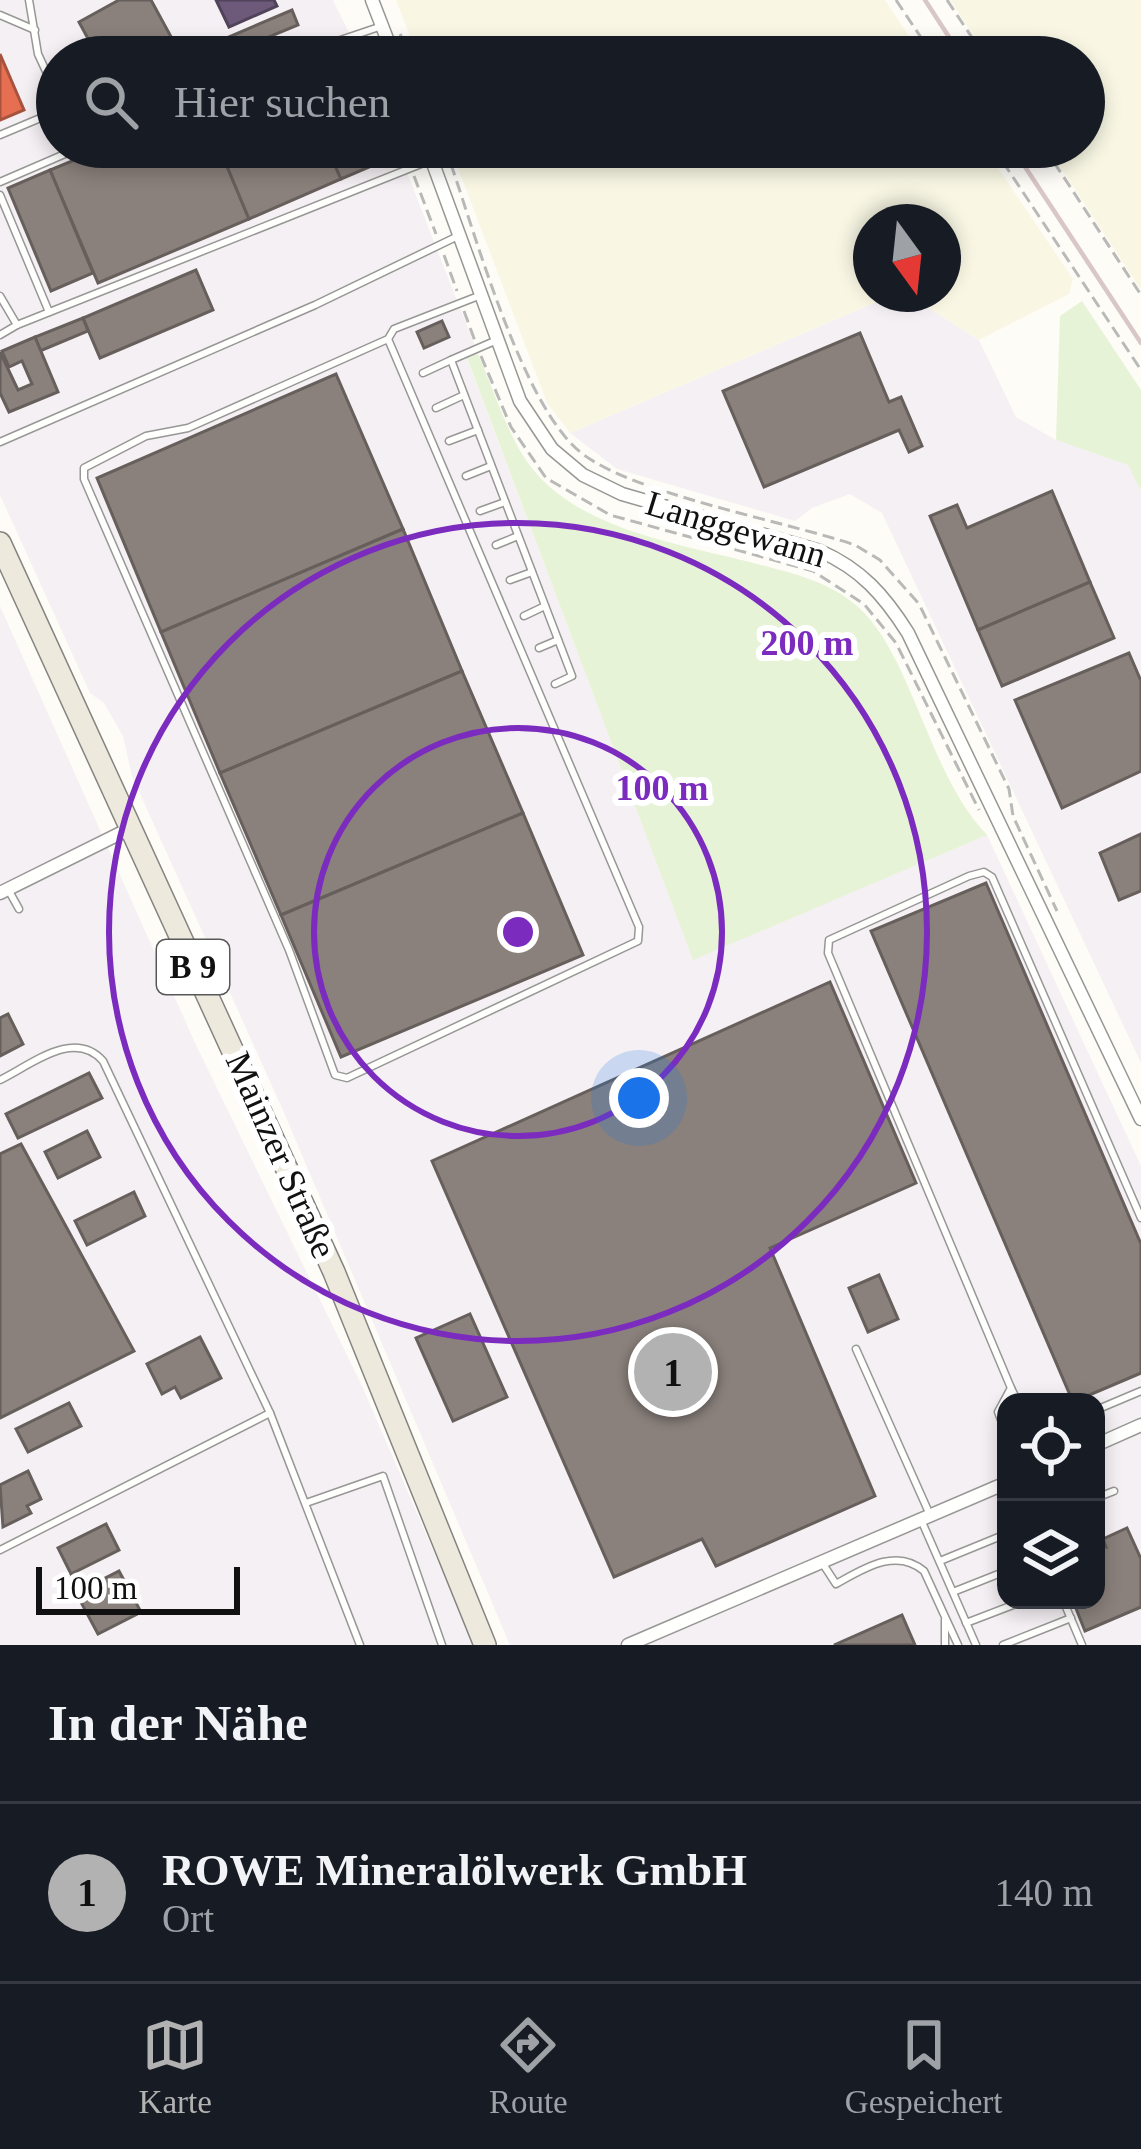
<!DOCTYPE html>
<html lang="de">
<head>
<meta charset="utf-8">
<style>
  :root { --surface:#171b24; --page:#242831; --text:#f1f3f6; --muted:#9ea1a6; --line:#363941; --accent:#b2b2b3 }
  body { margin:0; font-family:Georgia,serif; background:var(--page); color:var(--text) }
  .controls { position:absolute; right:36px; bottom:36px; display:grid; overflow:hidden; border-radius:24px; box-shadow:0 6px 18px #0003 }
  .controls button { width:108px; height:108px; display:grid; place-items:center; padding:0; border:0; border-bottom:3px solid var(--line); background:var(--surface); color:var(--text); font:60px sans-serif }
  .compass { position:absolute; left:853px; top:204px; width:108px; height:108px; border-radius:50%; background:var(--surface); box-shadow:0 6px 18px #0003; rotate:165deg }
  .scale { position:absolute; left:36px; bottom:30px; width:204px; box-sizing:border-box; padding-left:12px; border:6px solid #111; border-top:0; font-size:33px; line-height:42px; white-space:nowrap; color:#111; -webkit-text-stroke:9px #fff; paint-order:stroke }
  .you { position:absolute; left:639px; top:1098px; width:42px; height:42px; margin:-30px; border:9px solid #fff; border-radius:50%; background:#1a73e8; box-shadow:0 0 0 18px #1a73e833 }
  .badge { display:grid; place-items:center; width:78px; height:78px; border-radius:50%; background:var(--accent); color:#111; font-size:39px; font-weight:700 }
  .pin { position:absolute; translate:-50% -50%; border:6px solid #fff; box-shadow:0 3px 12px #0006 }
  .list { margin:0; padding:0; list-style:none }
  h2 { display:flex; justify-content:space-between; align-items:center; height:156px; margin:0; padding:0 48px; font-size:51px }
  h2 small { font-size:39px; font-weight:400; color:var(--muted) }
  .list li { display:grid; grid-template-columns:78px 1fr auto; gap:36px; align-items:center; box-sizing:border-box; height:180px; padding:0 48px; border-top:3px solid var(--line) }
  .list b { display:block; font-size:45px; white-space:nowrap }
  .list p { margin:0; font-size:39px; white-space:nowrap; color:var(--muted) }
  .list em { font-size:39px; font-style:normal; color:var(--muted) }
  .icon { flex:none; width:66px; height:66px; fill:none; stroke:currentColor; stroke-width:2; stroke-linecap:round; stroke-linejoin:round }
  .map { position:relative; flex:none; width:1141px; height:1645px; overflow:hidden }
  .search { position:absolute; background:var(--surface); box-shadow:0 6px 18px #0003; left:36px; right:36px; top:36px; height:132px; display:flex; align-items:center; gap:30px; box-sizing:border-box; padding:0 42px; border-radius:66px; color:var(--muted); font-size:45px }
  .sheet { height:336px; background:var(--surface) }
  nav { display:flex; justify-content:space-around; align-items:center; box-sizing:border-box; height:168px; border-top:3px solid var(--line); background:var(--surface); font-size:33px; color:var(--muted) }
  nav a { display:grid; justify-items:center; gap:6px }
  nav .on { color:var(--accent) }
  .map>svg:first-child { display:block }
  .industrial { fill:#f5f0f3; fill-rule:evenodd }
  .farmland { fill:#f9f7e4 }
  .green { fill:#e7f3d7 }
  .shops { fill:#e76f51; stroke:#a7533e; stroke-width:3 }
  .offices { fill:#6d597a; stroke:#51435a; stroke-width:3 }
  .industry { fill:#8a817c; stroke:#665f5c; stroke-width:3 }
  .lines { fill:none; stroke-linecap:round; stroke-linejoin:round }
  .lane-casing { stroke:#979795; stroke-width:9 }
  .street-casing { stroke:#979795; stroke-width:15 }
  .primary-casing { stroke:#858482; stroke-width:24 }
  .path { stroke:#b9b9b8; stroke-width:3; stroke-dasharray:12 6; stroke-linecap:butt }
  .lane { stroke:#fffffe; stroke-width:6 }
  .street { stroke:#fffffe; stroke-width:12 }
  .primary { stroke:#ede9dc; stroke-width:21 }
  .rail { stroke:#d9c6c7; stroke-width:4.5 }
  .ring { fill:none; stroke:#7b2cbf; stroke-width:6 }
  .labels { text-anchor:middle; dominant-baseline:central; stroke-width:12; stroke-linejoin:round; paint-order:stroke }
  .shield { fill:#fff; stroke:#585858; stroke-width:3 }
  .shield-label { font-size:33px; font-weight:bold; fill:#111 }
  .street-label { font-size:36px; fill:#111; stroke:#fff }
  .centre { fill:#7b2cbf; stroke:#fff; stroke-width:6 }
  .ring-label { font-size:36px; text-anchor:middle; font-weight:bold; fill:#7b2cbf; stroke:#fff; stroke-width:12; stroke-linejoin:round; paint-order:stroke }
</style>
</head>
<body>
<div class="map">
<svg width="1141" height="1645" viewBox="0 0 1141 1645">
  <rect width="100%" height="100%" fill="#fdfcf7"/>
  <g class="industrial">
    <path d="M 0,0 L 333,0 L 361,57 L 57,57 L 57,147 L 397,147 L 478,354 L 467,359 L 693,959 L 987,835 L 1141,1166 L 1141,1645 L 510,1645 L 282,1108 L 132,776 L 123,736 L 104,703 L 90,693 L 0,495 ZM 1006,1402 L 1096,1402 L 1096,1600 L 1006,1600 Z"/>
    <path d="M 895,294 L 907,294 L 979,340 L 1016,417 L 1056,440 L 1129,465 L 1141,491 L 1141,1063 L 882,513 L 850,494 L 812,508 L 795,521 L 617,469 L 570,433 Z"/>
    <path d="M 0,606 L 196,1045 L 362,1386 L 474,1645 L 0,1645 Z"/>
  </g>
  <g class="farmland">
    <path d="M 396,0 L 885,0 L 923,57 L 418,57 Z"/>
    <path d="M 950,0 L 1141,0 L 1141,290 L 1047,147 L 1084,147 L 1084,57 L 988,57 Z"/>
    <path d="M 450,147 L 984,147 L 1073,279 L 1069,294 L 979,340 L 907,294 L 943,294 L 943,222 L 871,222 L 871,294 L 895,294 L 570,433 L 547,403 Z"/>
  </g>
  <g class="green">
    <path d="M 1082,301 L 1141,390 L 1141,491 L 1128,465 L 1056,440 L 1060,316 Z"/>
    <path d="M 478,354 C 492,386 504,424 522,454 C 568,530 679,543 757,564 C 792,573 828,581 857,606 C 912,654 928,774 987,835 L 693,960 L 467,358 Z"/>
  </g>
  <path class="shops" d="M 0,54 L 24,110 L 0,120 Z"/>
  <path class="offices" d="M 216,0 L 274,0 L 277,6 L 229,27 Z"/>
  <g class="industry">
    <path d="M 119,0 L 151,0 L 182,57 L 98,57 L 79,22 Z"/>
    <path d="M 292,10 L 298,25 L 230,53 L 224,39 Z"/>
    <path d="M 106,147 L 219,147 L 249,219 L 98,283 L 50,170 Z"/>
    <path d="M 219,147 L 327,147 L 341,179 L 249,219 Z"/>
    <path d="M 327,147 L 383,147 L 388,159 L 341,179 Z"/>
    <path d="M 50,170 L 93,273 L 51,291 L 8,188 Z"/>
    <path d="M 196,270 L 213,310 L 100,358 L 83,318 Z"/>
    <path d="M 83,318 L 88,331 L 40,351 L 35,337 Z"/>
    <path d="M 442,321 L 449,337 L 424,348 L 417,332 Z"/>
    <path d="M 860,333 L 889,402 L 901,397 L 922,446 L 909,452 L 899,430 L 764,487 L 723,391 Z"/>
    <path d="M 35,337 L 58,392 L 9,412 L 0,393 L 0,352 L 18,390 L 32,384 L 22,361 L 9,367 L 2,351 Z"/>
    <path d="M 336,374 L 403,529 L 161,632 L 97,478 Z"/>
    <path d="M 1052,491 L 1090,582 L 978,630 L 930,516 L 957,505 L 967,528 Z"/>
    <path d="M 403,529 L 462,671 L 220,773 L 161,632 Z"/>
    <path d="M 1090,582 L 1114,638 L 1002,686 L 978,630 Z"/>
    <path d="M 1129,653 L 1141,681 L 1141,771 L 1062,808 L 1015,700 Z"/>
    <path d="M 462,671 L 523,813 L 281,915 L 220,773 Z"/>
    <path d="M 523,813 L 583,955 L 341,1057 L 281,915 Z"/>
    <path d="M 1141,834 L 1141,891 L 1119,900 L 1100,853 Z"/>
    <path d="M 986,883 L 1141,1244 L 1141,1373 L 1073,1402 L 871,931 Z"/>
    <path d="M 830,982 L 916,1183 L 770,1248 L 875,1496 L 716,1566 L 702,1539 L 614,1577 L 432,1161 Z"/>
    <path d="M 8,1014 L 23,1044 L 0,1056 L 0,1018 Z"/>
    <path d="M 89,1073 L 102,1098 L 18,1138 L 6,1114 Z"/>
    <path d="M 87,1131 L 100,1157 L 58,1178 L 45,1152 Z"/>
    <path d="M 21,1144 L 134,1351 L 0,1418 L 0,1154 Z"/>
    <path d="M 134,1192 L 145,1216 L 87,1245 L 75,1221 Z"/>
    <path d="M 879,1275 L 898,1319 L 868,1332 L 849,1288 Z"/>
    <path d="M 470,1314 L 507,1397 L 453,1421 L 416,1338 Z"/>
    <path d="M 200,1337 L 221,1378 L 181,1398 L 175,1387 L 162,1394 L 147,1364 Z"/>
    <path d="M 69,1403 L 81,1426 L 28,1452 L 16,1429 Z"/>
    <path d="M 28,1471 L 41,1499 L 27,1506 L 31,1513 L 3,1527 L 0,1485 Z"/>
    <path d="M 106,1524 L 119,1550 L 71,1574 L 58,1548 Z"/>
    <path d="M 1127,1528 L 1141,1559 L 1141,1607 L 1085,1631 L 1075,1606 L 1077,1600 L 1096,1600 L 1096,1545 L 1106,1547 L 1103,1539 Z"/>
    <path d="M 119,1571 L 141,1612 L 98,1634 L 76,1593 Z"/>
    <path d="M 902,1615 L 915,1645 L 834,1645 Z"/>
  </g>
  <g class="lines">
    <g class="lane-casing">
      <g id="lane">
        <path d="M 29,0 L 38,54 L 57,95"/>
        <path d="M 0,15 L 35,30"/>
        <path d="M 290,57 L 379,27"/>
        <path d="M 0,135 L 57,111"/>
        <path d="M 0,182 L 81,147"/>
        <path d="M 0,195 L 49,312"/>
        <path d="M 0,296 L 17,325 L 0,335"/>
        <path d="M 17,325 L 431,160"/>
        <path d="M 388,339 L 188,428 L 146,436 L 84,468 L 84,479 L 289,950 L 335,1075 L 347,1078 L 638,941 L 639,927 L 388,339 L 394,329 L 481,295"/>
        <path d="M 497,340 L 451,360 L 572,676 L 555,684"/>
        <path d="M 423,373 L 451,360"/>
        <path d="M 436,408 L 464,395"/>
        <path d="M 449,441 L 478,430"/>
        <path d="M 0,442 L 315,305 L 456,237"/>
        <path d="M 466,476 L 491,466"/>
        <path d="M 480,511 L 505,502"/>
        <path d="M 496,545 L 518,536"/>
        <path d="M 510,580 L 532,572"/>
        <path d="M 524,616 L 545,606"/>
        <path d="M 539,648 L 558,640"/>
        <path d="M 9,891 L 19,909"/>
        <path d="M 0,1080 C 31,1065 74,1028 103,1061 L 270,1413 L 0,1550"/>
        <path d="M 856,1349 L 930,1515"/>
        <path d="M 1011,1388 L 1018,1402"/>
        <path d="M 1096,1410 L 1141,1391"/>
        <path d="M 270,1413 L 360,1645"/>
        <path d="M 1006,1433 L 998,1412 L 1011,1388 L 828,953 L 829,940 L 969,876 L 984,872 L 992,877 L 1141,1218"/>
        <path d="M 1096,1498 L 1114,1491"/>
        <path d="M 306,1503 L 383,1476 L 442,1645"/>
        <path d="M 922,1522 L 976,1645"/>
        <path d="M 940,1561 L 1006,1534"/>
        <path d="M 823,1564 L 836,1584 C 863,1569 896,1547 924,1571 L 958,1645"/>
        <path d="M 953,1592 L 1006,1571"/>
        <path d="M 1063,1600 L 1082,1645"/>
        <path d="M 945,1620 L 945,1645"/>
        <path d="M 966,1623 L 1026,1600"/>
        <path d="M 1003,1645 L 1071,1618"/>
      </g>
    </g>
    <g class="street-casing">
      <g id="street">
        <path d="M 372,0 L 394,57"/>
        <path d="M 427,147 L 520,401 L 552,449 L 583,475 L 622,494 L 820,551 C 861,569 884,595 908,633 L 1141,1119"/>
        <path d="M 0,893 L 129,829"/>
        <path d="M 1096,1445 L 1141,1425"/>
        <path d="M 628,1645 L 1006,1483"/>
      </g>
    </g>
    <g class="primary-casing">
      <path id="primary" d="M 0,543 L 334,1272 L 485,1645"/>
    </g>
    <g class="path">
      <path d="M 896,0 L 934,57"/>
      <path d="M 947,0 L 985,57"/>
      <path d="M 400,34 L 412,57"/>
      <path d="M 370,41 L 372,57"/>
      <path d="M 403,147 L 408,161"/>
      <path d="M 445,147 C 473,224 521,409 584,455 C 639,495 784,521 855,545 L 880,560 L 919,604 L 1009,789 L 1013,816 L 1057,911"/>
      <path d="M 993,147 L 1141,370"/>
      <path d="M 1044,147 L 1141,295"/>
      <path d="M 414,176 L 436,234"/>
      <path d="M 444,255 L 457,291"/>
      <path d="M 464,311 L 475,341"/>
      <path d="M 481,356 L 511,427 L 546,478 L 610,515 L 813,571 L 864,604 L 896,643 L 979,810"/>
    </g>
    <use href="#lane" class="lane"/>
    <use href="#street" class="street"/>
    <use href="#primary" class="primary"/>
    <g class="rail">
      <path d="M 925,0 L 962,57"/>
      <path d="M 1012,147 L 1141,343"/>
    </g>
  </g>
  <g class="ring">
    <circle cx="518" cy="932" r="204"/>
    <circle cx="518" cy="932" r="409"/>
  </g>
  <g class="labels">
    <rect class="shield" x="157" y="940" width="72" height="54" rx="9"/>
    <g class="shield-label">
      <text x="193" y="967">B 9</text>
    </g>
    <g class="street-label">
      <text transform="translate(736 529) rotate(17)">Langgewann</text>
      <text transform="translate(281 1155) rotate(66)">Mainzer Straße</text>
    </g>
  </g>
  <circle cx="518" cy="932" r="18" class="centre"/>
  <g class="ring-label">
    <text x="807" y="655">200 m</text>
    <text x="662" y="800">100 m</text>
  </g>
</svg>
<div class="controls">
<button><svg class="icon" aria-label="locate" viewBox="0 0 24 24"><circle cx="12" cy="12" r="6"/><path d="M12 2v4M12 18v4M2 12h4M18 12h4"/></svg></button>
<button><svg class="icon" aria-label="layers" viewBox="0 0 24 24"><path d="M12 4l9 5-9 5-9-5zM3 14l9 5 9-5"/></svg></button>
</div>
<svg class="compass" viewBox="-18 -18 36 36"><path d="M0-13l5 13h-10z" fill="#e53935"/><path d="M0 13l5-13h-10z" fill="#9ea1a6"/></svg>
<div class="scale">100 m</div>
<div class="you"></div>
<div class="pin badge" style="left:673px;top:1372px">1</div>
<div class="search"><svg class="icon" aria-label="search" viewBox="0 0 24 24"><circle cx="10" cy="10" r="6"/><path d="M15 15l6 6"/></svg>Hier suchen</div>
</div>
<section class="sheet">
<h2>In der Nähe<small></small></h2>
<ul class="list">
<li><span class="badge">1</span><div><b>ROWE Mineralölwerk GmbH</b><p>Ort</p></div><em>140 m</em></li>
</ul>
</section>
<nav>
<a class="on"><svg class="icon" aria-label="map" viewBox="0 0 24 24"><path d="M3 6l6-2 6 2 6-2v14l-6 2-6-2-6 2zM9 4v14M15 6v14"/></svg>Karte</a>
<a><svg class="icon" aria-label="directions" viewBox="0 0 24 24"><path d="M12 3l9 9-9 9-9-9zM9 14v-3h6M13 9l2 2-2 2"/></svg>Route</a>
<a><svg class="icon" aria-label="saved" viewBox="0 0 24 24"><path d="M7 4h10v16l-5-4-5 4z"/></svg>Gespeichert</a>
</nav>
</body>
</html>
